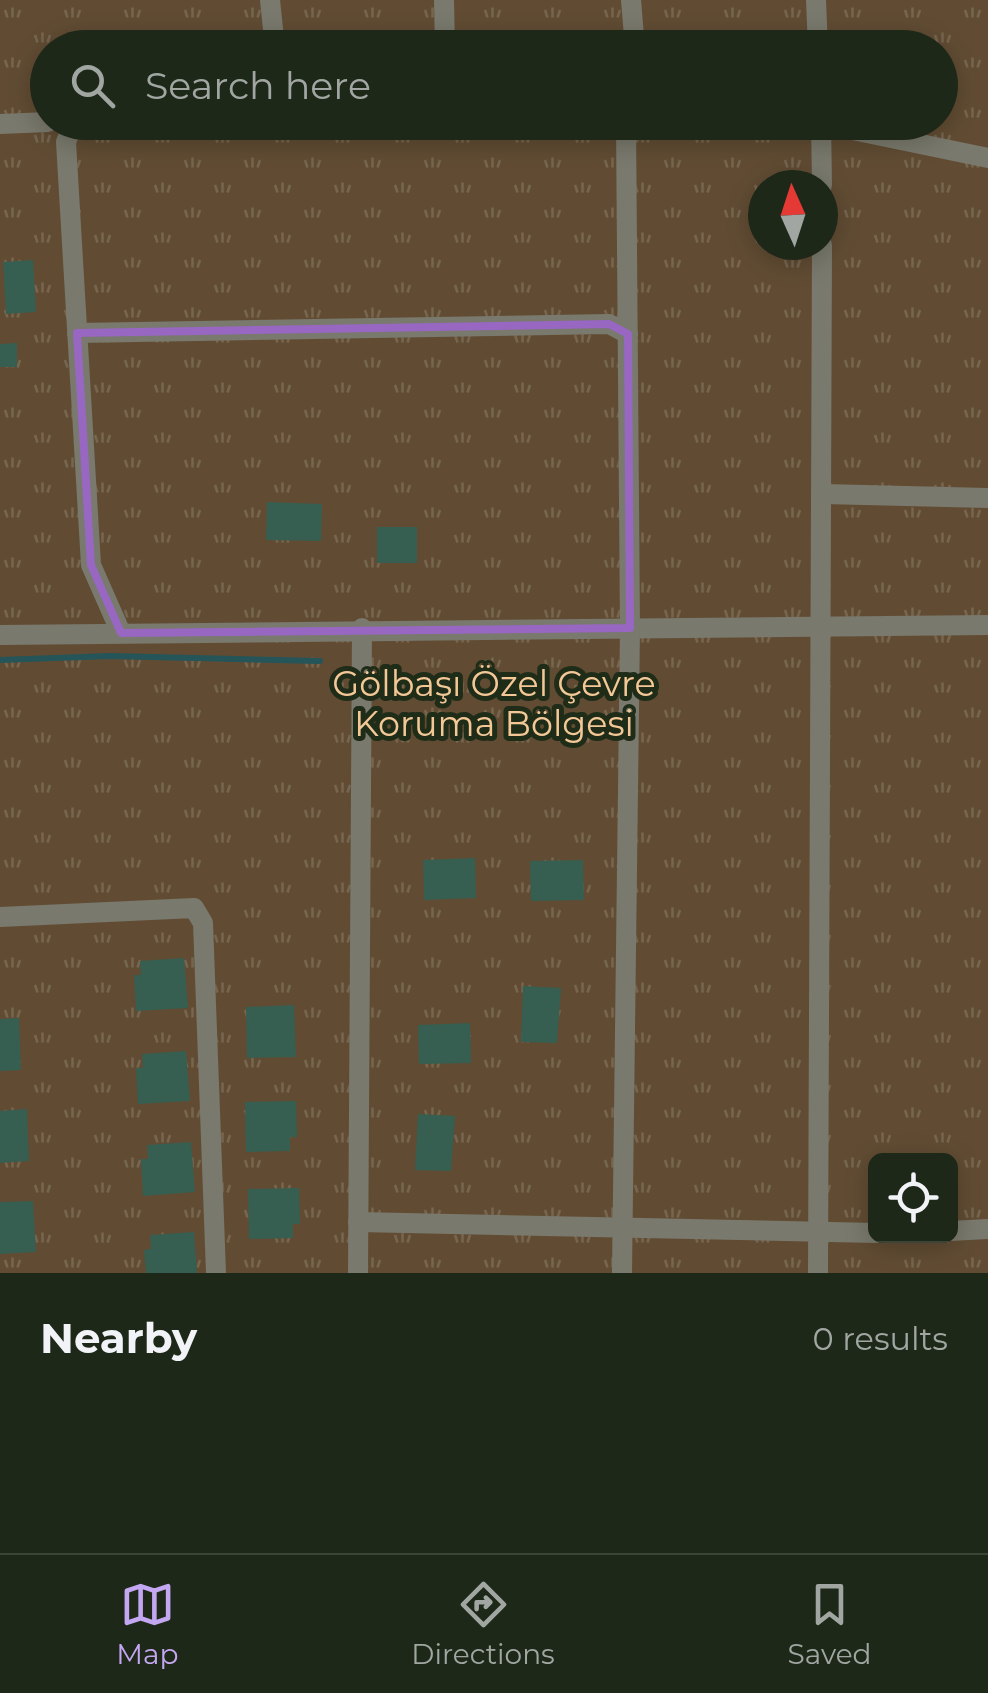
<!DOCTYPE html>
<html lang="en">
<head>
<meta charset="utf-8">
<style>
  :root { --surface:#1e2819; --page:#263022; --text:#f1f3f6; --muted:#a1a6a2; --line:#3c4438; --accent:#c4a7f1 }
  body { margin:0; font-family:Montserrat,sans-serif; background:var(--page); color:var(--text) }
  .controls { position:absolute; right:30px; bottom:30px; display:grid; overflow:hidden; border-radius:15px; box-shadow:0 5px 25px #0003 }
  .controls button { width:90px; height:90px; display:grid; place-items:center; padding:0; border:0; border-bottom:2px solid var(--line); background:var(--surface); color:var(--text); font:50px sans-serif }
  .compass { position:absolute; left:748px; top:170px; width:90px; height:90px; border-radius:50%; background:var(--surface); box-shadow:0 5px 25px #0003; rotate:357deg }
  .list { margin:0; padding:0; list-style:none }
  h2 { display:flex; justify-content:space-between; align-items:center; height:130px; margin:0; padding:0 40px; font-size:42px }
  h2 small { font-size:32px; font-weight:400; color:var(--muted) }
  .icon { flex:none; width:55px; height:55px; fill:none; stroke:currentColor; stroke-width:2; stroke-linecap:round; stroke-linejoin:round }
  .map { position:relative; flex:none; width:988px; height:1273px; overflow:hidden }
  .search { position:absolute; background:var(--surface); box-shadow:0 5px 25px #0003; left:30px; right:30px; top:30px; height:110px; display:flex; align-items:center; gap:25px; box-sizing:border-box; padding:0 35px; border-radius:55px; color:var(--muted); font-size:38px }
  .sheet { height:280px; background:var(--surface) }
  nav { display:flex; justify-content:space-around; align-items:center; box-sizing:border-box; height:140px; border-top:2px solid var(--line); background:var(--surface); font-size:28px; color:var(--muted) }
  nav a { display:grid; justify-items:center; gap:5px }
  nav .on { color:var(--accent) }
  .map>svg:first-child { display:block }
  .grass { fill:url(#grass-tufts); fill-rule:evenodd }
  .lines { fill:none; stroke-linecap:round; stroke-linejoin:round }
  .stream { stroke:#255559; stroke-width:6 }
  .building { fill:#365f51 }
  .street { stroke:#7a796d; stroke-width:20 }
  .marked { fill:none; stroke:#9767c2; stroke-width:8; stroke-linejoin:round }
  .labels { text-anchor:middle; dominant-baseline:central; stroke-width:10; stroke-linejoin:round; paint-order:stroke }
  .park-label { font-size:35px; fill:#f4c896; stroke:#1e2c18 }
</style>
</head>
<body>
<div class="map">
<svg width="988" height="1273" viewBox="0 0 988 1273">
  <defs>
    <pattern id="grass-tufts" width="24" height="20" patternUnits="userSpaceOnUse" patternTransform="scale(2.5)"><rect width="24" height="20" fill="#614c33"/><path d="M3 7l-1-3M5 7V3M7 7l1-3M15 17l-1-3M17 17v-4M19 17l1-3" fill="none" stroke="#76654f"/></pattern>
  </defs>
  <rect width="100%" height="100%" fill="#283621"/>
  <path class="grass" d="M 0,0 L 988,0 L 988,1273 L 0,1273 ZM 48,48 L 940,48 L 940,122 L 48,122 ZM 763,185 L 823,185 L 823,245 L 763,245 ZM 876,1160 L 950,1160 L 950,1236 L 876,1236 Z"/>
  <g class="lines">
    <path class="stream" d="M 0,660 L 110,656 L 320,661"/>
  </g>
  <g class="building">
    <path d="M 33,260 L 36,312 L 6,314 L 3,262 Z"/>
    <path d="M 17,343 L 17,367 L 0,367 L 0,344 Z"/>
    <path d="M 267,502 L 322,504 L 321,541 L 266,540 Z"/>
    <rect x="377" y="527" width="40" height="36"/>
    <path d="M 475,858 L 476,898 L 424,900 L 423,860 Z"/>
    <path d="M 583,860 L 584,900 L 531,901 L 530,861 Z"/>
    <path d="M 184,958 L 188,1008 L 136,1011 L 134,975 L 141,975 L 140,961 Z"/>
    <path d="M 523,986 L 561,988 L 557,1043 L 521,1042 Z"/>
    <path d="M 294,1005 L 296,1057 L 247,1058 L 246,1007 Z"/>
    <path d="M 19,1018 L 21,1070 L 0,1071 L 0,1019 Z"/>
    <path d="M 470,1023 L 471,1063 L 419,1064 L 418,1025 Z"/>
    <path d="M 186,1051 L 190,1101 L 138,1104 L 136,1068 L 143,1068 L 142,1054 Z"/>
    <path d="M 296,1101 L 297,1137 L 290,1137 L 290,1151 L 246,1152 L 245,1102 Z"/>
    <path d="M 27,1109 L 29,1161 L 0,1163 L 0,1111 Z"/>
    <path d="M 418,1114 L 455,1116 L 451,1171 L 415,1170 Z"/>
    <path d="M 191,1142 L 195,1192 L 143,1196 L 141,1159 L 148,1159 L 147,1145 Z"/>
    <path d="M 299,1188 L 300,1224 L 293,1224 L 293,1238 L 249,1239 L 248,1189 Z"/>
    <path d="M 33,1201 L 36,1252 L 0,1254 L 0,1202 Z"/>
    <path d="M 194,1232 L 197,1273 L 146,1273 L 144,1250 L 151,1249 L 150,1235 Z"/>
  </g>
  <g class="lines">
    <g class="street">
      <path d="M 270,0 L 275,48"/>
      <path d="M 444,0 L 445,48"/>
      <path d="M 631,0 L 635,48"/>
      <path d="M 816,0 L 818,48"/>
      <path d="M 74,122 L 66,142 L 91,565 L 121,633"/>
      <path d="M 814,122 L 988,158"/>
      <path d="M 821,122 L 822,185"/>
      <path d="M 0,124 L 48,122"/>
      <path d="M 77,333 L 609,324 L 628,334"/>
      <path d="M 823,494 L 988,498"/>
      <path d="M 0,635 L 988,625"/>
      <path d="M 0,917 L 194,908 L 203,923 L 216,1273"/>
      <path d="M 358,1222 L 876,1233"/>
      <path d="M 950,1231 L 988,1229"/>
      <path d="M 358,1273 L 362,628"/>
      <path d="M 622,1273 L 630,628 L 626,122"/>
      <path d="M 818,1273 L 822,245"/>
    </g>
  </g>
  <path class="marked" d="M 609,324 L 628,334 L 630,628 L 121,633 L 91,565 L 77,333 Z"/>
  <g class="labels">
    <g class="park-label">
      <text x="494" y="683">Gölbaşı Özel Çevre<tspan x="494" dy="40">Koruma Bölgesi</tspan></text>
    </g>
  </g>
</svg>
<div class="controls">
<button><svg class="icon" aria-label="locate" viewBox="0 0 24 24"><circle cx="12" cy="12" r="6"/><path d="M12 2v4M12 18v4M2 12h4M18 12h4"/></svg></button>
</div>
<svg class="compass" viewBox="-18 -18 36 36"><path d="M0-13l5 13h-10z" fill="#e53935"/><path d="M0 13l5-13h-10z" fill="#a1a6a2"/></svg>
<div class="search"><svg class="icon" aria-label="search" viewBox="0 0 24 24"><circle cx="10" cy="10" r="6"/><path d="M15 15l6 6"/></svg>Search here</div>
</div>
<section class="sheet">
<h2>Nearby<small>0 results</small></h2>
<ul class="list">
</ul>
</section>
<nav>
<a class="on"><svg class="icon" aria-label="map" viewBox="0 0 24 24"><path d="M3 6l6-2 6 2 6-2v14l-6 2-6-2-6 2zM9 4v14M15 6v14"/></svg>Map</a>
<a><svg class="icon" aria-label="directions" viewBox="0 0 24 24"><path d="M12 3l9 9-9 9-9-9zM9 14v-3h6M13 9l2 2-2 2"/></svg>Directions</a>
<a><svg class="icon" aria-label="saved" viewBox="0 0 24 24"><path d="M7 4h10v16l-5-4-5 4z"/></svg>Saved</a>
</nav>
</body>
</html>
